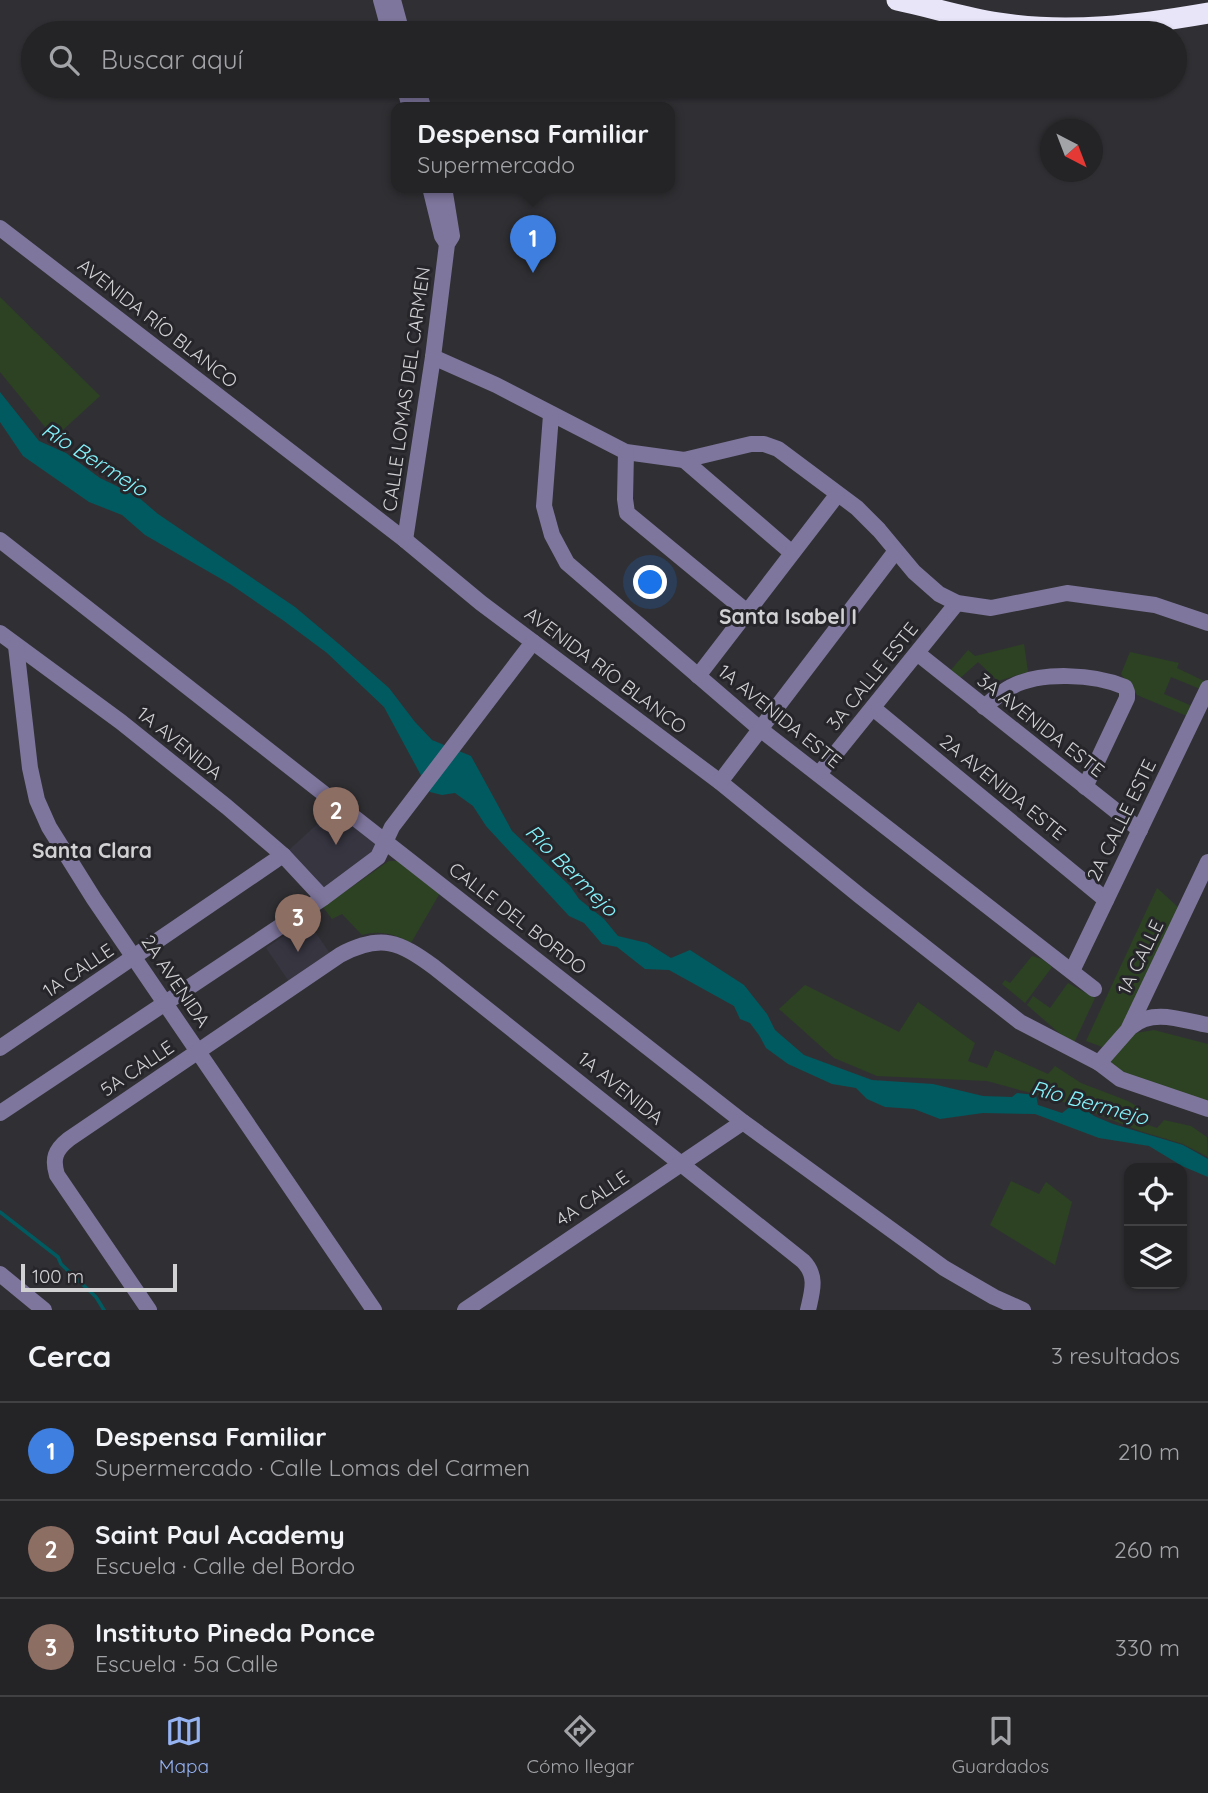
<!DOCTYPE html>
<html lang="es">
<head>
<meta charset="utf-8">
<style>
  :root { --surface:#242427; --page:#2c2c2f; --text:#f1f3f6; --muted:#a3a4a7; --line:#414144; --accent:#95b2f1 }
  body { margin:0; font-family:Quicksand,sans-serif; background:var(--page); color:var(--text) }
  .controls { position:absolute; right:21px; bottom:21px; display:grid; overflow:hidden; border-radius:14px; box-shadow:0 2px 5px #0004 }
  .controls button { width:63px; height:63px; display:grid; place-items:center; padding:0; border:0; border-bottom:2px solid var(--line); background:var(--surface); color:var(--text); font:35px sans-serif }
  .compass { position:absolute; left:1040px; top:119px; width:63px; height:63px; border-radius:50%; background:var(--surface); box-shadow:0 2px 5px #0004; rotate:138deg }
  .scale { position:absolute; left:21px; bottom:18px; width:156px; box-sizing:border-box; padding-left:7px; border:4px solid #d1d1d4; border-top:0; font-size:19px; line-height:24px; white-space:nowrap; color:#d1d1d4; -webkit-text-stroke:5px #26262a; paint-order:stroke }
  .you { position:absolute; left:651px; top:583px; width:24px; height:24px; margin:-18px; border:5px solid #fff; border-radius:50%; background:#1a73e8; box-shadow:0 0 0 10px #1a73e833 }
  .badge { display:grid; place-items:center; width:46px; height:46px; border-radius:50%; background:var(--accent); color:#fff; font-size:23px; font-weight:700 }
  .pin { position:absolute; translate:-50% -58px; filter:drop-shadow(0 2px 4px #0008) }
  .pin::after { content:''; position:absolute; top:37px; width:24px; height:21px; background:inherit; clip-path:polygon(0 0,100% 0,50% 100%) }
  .popup { position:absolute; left:391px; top:102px; width:284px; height:91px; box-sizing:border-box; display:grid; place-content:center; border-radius:14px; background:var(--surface); filter:drop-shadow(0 2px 5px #0005); font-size:23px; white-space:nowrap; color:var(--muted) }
  .popup b { font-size:26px; color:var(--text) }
  .popup::after { content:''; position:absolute; left:50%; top:100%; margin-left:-14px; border:14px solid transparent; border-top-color:var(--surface) }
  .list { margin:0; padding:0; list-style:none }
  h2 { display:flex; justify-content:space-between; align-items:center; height:91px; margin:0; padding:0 28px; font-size:30px }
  h2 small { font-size:23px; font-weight:400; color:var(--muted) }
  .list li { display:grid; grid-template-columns:46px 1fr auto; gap:21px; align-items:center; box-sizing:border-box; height:98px; padding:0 28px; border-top:2px solid var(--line) }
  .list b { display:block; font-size:26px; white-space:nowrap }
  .list p { margin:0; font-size:23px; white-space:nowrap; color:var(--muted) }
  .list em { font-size:23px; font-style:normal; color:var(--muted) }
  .icon { flex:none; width:38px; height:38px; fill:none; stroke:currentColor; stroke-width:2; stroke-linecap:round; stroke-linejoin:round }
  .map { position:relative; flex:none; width:1208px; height:1310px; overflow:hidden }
  .search { position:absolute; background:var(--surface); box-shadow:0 2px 5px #0004; left:21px; right:21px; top:21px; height:77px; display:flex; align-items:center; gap:18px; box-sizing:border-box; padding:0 24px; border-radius:38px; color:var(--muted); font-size:26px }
  .sheet { height:385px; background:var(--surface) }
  nav { display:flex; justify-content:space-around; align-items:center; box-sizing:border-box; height:98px; border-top:2px solid var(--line); background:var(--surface); font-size:19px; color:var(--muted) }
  nav a { display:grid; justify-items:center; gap:4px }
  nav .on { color:var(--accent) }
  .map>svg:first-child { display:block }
  .built { fill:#363540 }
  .green { fill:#2c4223 }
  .water { fill:#015a5f }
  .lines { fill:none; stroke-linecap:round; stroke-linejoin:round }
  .stream { stroke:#015a5f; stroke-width:3.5 }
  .minor { stroke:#7f769d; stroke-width:16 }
  .highway { stroke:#e9e5f9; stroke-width:21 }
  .labels { text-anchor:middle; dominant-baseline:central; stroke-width:6; stroke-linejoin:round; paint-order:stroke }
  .street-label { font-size:19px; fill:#d1d1d4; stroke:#26262a }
  .water-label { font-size:21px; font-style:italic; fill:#85f3fc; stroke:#26262a }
  .neighbourhood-label { font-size:21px; font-weight:bold; fill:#d1d1d4; stroke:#26262a }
</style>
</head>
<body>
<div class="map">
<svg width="1208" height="1310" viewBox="0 0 1208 1310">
  <rect width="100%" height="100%" fill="#303034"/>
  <g class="built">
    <path d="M 336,807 L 378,840 L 374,854 L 322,892 L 289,850 Z"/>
    <path d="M 307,920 L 331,955 L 290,983 L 266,948 Z"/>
  </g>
  <g class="green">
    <path d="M 0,297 L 100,396 L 54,438 L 0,372 Z"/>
    <path d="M 1024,644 L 1028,672 L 998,681 L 978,662 L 958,680 L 950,671 L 968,650 L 975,656 Z"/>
    <path d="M 1130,652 L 1179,663 L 1177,668 L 1204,681 L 1200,689 L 1171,677 L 1164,694 L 1192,706 L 1187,716 L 1137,695 L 1121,674 Z"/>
    <path d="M 389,861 L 398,861 L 440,893 L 411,943 C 395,934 380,930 362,935 L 342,914 L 332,919 L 323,907 Z"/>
    <path d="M 1157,888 L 1179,908 L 1129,1015 L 1105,1048 L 1086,1041 Z"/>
    <path d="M 1032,956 L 1042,959 L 1052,967 L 1025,1003 L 1002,984 L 1005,980 L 1010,983 Z"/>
    <path d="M 1068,983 L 1095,998 L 1073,1045 L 1027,1005 L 1033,996 L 1050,1008 Z"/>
    <path d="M 805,985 L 899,1032 L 918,1002 L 975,1043 L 968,1061 L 987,1068 L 995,1050 L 1048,1074 L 1055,1066 L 1081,1083 L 1128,1101 L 1143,1110 L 1142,1123 L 1157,1128 L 1164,1120 L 1191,1126 L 1207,1137 L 1208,1157 L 1183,1144 L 1140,1131 L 1071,1104 L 987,1081 L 877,1076 L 834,1058 L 779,1009 Z"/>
    <path d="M 1154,1030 L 1208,1044 L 1208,1102 L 1119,1073 L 1107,1059 L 1130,1034 Z"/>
    <path d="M 1011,1181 L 1039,1194 L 1046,1182 L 1072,1202 L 1055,1265 L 990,1225 Z"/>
  </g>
  <path class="water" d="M 0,392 L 39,441 L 66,453 L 100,478 L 137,496 L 158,514 L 295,607 L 339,644 L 389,688 L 415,722 L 432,740 L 471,756 L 512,831 L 570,886 L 579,899 L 604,919 L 618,936 L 647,943 L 671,958 L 690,950 L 744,985 L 767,1014 L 775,1030 L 804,1055 L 872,1080 L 933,1084 L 983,1096 L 1012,1097 L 1017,1093 L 1036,1095 L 1038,1105 L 1062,1113 L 1071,1106 L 1086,1110 L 1094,1116 L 1113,1124 L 1183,1145 L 1208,1159 L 1208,1177 L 1182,1166 L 1149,1146 L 1099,1138 L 1035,1114 L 983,1113 L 940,1119 L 914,1109 L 885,1107 L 867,1099 L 856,1088 L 832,1084 L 788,1064 L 766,1048 L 759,1035 L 750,1023 L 740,1019 L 734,1006 L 669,970 L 645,969 L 617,947 L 602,944 L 584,923 L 569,916 L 486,826 L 473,806 L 455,793 L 442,795 L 430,792 L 384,707 L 327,653 L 284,621 L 230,584 L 145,535 L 122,515 L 89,502 L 23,456 L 0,422 Z"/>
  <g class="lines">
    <path class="stream" d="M 0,1212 L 58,1257 L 61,1264 L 96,1297 L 104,1310"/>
    <g class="minor">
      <path d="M 381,0 L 390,33"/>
      <path d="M 393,0 L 402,33"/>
      <path d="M 404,86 L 410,107"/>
      <path d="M 417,86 L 423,107"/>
      <path d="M 430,187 L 442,236 L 446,242"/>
      <path d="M 0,228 L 405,540 L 481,603 L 720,782 L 860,896 L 1020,1022 L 1099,1063 L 1120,1079 L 1208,1109"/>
      <path d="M 433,357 L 496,385 L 626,452 L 684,460 L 751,444 L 764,444 L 778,449 L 857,508 L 879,530 L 914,572 L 939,594 L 957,603 L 991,608 L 1067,593 L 1155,605 L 1208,623"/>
      <path d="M 551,415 L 544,506 L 552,535 L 567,563 L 760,729 L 1094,989"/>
      <path d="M 626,452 L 625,499 L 627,513 L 747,612"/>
      <path d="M 684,460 L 792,553"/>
      <path d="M 0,540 L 743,1122 L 944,1268 L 994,1297 L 1023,1310"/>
      <path d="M 405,540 L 433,357 L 447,244 L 452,236 L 444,187"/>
      <path d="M 0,633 L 121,722 L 227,807 L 283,855 L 323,898"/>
      <path d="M 16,646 L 30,768 L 37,800 L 49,827 L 94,899 L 374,1310"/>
      <path d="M 917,653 L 1140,830"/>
      <path d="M 698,676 L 837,495"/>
      <path d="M 984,707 C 993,700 1001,692 1011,687 C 1040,671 1095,674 1125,687 L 1127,692 L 1127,698 L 1085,787"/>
      <path d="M 873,708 L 1106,900"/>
      <path d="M 819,774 L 957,603"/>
      <path d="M 720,782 L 895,552"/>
      <path d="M 1072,971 L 1208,688"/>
      <path d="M 1131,1027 C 1152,1008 1182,1020 1208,1025"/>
      <path d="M 0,1048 L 283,855"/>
      <path d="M 1099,1063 L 1128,1030 L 1208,862"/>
      <path d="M 0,1113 L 323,898 L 378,857 L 392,827 L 533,642"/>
      <path d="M 0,1274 L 44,1310"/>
      <path d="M 149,1310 L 57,1175 C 52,1159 55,1150 69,1139 L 340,955 C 381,933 400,942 434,967 L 803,1261 C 818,1276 812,1292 808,1310"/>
      <path d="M 465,1310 L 743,1122"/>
    </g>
    <path class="highway" d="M 897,0 C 931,7 964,18 998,23 C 1068,34 1139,25 1208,13"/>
  </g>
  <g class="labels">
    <g class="street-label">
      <text transform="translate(158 323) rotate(38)">AVENIDA RÍO BLANCO</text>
      <text transform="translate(406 389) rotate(-82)">CALLE LOMAS DEL CARMEN</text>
      <text transform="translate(606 670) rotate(37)">AVENIDA RÍO BLANCO</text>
      <text transform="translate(872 676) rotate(-51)">3A CALLE ESTE</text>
      <text transform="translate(780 716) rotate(39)">1A AVENIDA ESTE</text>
      <text transform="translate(1041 725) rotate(38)">3A AVENIDA ESTE</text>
      <text transform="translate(180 743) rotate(39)">1A AVENIDA</text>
      <text transform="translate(1003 787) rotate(39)">2A AVENIDA ESTE</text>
      <text transform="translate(1121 820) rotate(-64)">2A CALLE ESTE</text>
      <text transform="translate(518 918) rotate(38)">CALLE DEL BORDO</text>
      <text transform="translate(1140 957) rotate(-64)">1A CALLE</text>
      <text transform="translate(78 970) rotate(-34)">1A CALLE</text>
      <text transform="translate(176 981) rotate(56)">2A AVENIDA</text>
      <text transform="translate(137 1068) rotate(-34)">5A CALLE</text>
      <text transform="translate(621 1088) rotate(39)">1A AVENIDA</text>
      <text transform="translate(592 1198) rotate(-34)">4A CALLE</text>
    </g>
    <g class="water-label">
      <text transform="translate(95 459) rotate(32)">Río Bermejo</text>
      <text transform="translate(572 870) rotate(45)">Río Bermejo</text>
      <text transform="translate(1090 1102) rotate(15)">Río Bermejo</text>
    </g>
    <g class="neighbourhood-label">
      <text x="788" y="616">Santa Isabel I</text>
      <text x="92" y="850">Santa Clara</text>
    </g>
  </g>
</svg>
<div class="controls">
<button><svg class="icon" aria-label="locate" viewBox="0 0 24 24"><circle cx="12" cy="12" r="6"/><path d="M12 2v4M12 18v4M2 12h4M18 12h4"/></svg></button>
<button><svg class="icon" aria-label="layers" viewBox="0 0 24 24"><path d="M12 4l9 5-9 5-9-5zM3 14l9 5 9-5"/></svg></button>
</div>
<svg class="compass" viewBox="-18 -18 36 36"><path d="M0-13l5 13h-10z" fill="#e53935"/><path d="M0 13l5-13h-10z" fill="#a3a4a7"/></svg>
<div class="scale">100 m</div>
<div class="you"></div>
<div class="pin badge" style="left:533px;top:273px;background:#3f7fe0">1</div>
<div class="popup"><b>Despensa Familiar</b>Supermercado</div>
<div class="pin badge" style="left:336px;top:845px;background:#8d6e63">2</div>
<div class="pin badge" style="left:298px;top:952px;background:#8d6e63">3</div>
<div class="search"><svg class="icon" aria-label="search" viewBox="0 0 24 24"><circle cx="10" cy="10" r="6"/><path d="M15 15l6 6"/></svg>Buscar aquí</div>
</div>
<section class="sheet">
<h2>Cerca<small>3 resultados</small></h2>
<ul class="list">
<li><span class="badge" style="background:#3f7fe0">1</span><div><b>Despensa Familiar</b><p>Supermercado · Calle Lomas del Carmen</p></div><em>210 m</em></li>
<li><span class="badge" style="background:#8d6e63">2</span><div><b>Saint Paul Academy</b><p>Escuela · Calle del Bordo</p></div><em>260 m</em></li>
<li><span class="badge" style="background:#8d6e63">3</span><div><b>Instituto Pineda Ponce</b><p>Escuela · 5a Calle</p></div><em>330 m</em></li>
</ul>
</section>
<nav>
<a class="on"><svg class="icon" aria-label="map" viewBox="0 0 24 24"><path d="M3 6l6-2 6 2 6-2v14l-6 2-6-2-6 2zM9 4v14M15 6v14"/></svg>Mapa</a>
<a><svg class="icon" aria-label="directions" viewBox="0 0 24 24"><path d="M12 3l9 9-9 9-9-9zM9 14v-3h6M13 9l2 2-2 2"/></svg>Cómo llegar</a>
<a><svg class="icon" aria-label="saved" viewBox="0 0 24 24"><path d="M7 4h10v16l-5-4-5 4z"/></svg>Guardados</a>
</nav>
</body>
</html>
